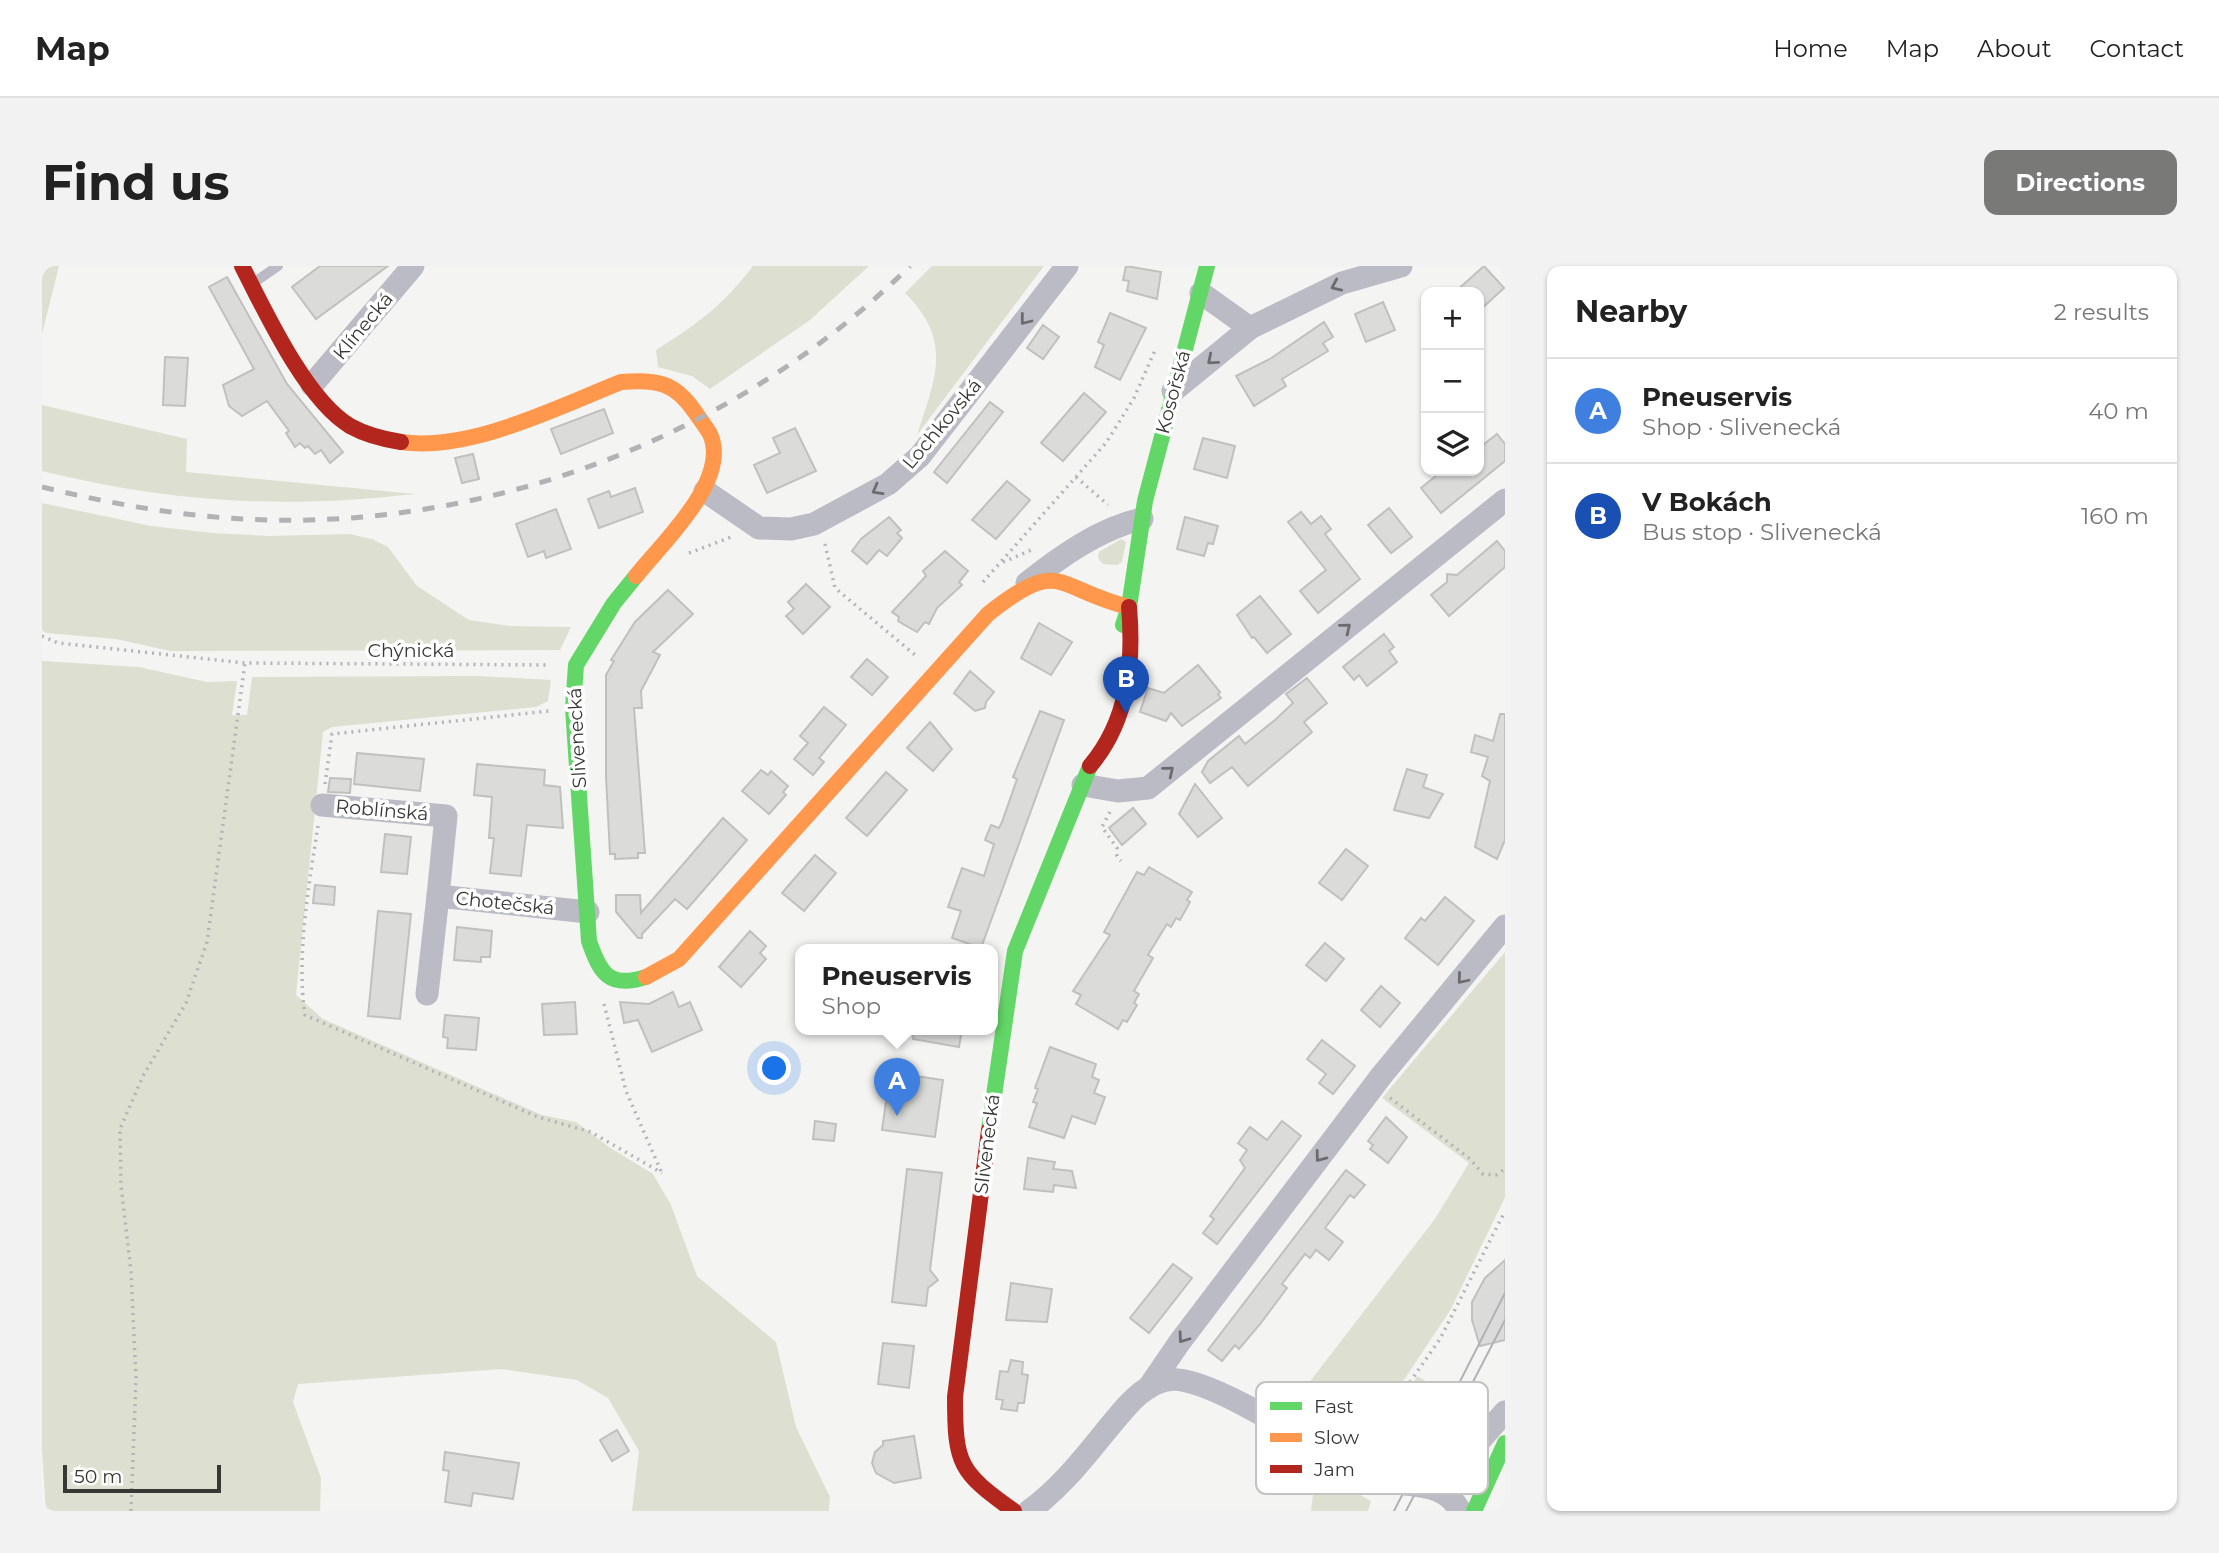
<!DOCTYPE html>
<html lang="en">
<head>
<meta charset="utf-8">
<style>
  :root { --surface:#fff; --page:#f2f2f2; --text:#222; --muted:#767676; --line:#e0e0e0; --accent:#797977 }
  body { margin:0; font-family:Montserrat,sans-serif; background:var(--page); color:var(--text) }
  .controls { position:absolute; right:21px; top:21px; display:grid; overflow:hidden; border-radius:14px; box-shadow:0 2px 5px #0004 }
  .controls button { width:63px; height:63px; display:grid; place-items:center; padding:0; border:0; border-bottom:2px solid var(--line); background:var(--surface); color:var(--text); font:35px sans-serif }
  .scale { position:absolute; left:21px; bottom:18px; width:158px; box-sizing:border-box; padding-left:7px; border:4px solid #373735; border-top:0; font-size:19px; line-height:24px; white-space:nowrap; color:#373735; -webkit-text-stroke:5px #fff; paint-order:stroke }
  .you { position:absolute; left:733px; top:803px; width:24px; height:24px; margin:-18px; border:5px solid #fff; border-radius:50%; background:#1a73e8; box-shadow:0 0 0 10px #1a73e833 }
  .badge { display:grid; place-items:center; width:46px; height:46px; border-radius:50%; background:var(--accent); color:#fff; font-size:23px; font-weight:700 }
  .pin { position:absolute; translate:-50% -58px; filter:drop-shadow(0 2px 4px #0008) }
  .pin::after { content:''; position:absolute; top:37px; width:24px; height:21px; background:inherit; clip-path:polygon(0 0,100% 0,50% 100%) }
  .popup { position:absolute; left:753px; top:678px; width:203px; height:91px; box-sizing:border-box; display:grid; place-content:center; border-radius:14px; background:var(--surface); filter:drop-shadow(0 2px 5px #0005); font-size:23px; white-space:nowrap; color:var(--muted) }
  .popup b { font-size:26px; color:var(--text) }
  .popup::after { content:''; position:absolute; left:50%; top:100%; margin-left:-14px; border:14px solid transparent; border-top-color:var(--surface) }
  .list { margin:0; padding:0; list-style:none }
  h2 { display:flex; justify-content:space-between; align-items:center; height:91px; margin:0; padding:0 28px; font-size:30px }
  h2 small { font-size:23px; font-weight:400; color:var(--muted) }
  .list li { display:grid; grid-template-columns:46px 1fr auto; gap:21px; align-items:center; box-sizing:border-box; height:105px; padding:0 28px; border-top:2px solid var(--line) }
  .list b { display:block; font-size:26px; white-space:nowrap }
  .list p { margin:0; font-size:23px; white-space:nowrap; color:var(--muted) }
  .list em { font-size:23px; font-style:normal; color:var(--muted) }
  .icon { flex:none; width:38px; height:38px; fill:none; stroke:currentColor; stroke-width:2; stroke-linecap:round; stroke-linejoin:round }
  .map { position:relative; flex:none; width:1463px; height:1245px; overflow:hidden; border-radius:14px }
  header { display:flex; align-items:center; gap:42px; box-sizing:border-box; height:98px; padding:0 35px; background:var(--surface); border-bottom:2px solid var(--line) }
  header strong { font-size:33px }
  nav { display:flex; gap:38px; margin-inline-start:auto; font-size:24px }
  .intro { display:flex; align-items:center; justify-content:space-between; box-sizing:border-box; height:168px; padding:0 42px }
  h1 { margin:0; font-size:49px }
  .button { padding:18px 32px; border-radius:14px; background:var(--accent); color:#fff; font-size:24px; font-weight:700 }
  main { display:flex; gap:42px; padding:0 42px }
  aside { flex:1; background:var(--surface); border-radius:14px; box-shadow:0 2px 5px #0004 }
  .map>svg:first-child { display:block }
  .green { fill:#dddfd0 }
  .building { fill:#dbdbd9; stroke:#c0c0bf; stroke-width:2 }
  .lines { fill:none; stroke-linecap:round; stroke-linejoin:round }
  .path { stroke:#b3b3b8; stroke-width:3.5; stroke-dasharray:2 5; stroke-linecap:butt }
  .lane { stroke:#bbbbc5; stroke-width:10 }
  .street { stroke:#bbbbc5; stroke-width:23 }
  .fast { stroke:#63d668; stroke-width:16 }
  .slow { stroke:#ff974d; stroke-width:16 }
  .jam { stroke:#b3261e; stroke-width:16 }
  .tram { stroke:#b2b2b5; stroke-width:2 }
  .rail { stroke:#b2b2b5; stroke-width:5; stroke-dasharray:12 12; stroke-linecap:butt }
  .oneway { stroke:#6c6c6f }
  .labels { text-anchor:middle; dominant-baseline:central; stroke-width:7; stroke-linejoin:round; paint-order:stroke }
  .street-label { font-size:19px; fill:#373735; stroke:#fff }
  .key { fill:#fff; stroke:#c3c3c2; stroke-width:2 }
  .key-label { font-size:19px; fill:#373735 }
</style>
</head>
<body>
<header>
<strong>Map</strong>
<nav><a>Home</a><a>Map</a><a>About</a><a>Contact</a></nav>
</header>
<div class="intro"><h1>Find us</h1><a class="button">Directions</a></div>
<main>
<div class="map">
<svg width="1463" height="1245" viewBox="0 0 1463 1245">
  <rect width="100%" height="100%" fill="#f4f4f2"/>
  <g class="green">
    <path d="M 0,0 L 17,0 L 0,68 Z"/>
    <path d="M 711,0 L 827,0 L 768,54 L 668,123 L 650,110 L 616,101 L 614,84 C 657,57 679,41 711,0 Z"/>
    <path d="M 890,0 L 1002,0 L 875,169 C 893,112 912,76 863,27 Z"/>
    <path d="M 0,139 L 145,173 L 144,206 L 373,228 C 240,243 131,237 0,205 Z"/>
    <path d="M 0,237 L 109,260 L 170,267 L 227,270 L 307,268 L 330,273 L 346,281 L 375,320 L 427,354 L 468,360 L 529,361 L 518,384 L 128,385 L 74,373 L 4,367 L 0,364 Z"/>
    <path d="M 1079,273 L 1084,276 L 1080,296 L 1075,299 L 1061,298 L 1056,292 L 1057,286 Z"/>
    <path d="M 0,395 L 97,401 L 165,416 L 195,415 L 190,449 L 205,449 L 210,411 L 437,410 L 509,414 L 506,435 L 494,441 L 290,461 L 281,466 L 254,729 L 281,753 L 500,849 L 534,856 L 567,881 L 611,908 L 629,939 L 655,1010 L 734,1076 L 754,1161 L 788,1231 L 787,1245 L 590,1245 L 597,1185 L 566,1132 L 535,1114 L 460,1103 L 256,1118 L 251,1136 L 279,1212 L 278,1245 L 4,1245 L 0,1185 Z"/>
    <path d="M 1463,686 L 1463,931 L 1409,1043 L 1346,1138 L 1337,1159 L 1336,1192 L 1246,1144 L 1393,953 L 1427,897 L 1340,832 Z"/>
    <path d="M 1375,1110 L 1387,1117 L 1351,1193 L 1347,1193 L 1346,1161 Z"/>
    <path d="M 1439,1188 L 1442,1188 L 1426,1221 L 1409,1219 L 1410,1208 Z"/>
    <path d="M 1268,1201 L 1329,1235 L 1326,1245 L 1269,1245 L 1271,1228 L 1251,1216 Z"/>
  </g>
  <g class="building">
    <path d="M 278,0 L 346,0 L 274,53 L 250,21 Z"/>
    <path d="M 1084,0 L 1119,6 L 1115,33 L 1085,25 L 1087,15 L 1081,14 Z"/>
    <path d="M 1442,0 L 1462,22 L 1437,45 L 1437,26 L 1413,26 Z"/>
    <path d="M 185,11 L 245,118 L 301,186 L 288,197 L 279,184 L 273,188 L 266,180 L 263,182 L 258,177 L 253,181 L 244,167 L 247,165 L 225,135 L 200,150 L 187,140 L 181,119 L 212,103 L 167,21 Z"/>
    <path d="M 1341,36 L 1353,64 L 1324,76 L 1313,48 Z"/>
    <path d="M 1068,47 L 1104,62 L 1078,114 L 1053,101 L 1062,79 L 1056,76 Z"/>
    <path d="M 1282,56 L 1291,71 L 1281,77 L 1286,85 L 1240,113 L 1244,120 L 1212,140 L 1194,110 L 1228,93 Z"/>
    <path d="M 1001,59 L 1017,71 L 1001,93 L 985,82 Z"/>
    <path d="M 123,91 L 146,92 L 143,140 L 121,139 Z"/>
    <path d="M 1042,127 L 1064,146 L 1021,195 L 999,177 Z"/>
    <path d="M 948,136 L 961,146 L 905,217 L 892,206 Z"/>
    <path d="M 562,143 L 571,167 L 519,188 L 509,163 Z"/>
    <path d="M 753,162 L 774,205 L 725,227 L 712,199 L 738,187 L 731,172 Z"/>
    <path d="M 1455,168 L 1463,178 L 1463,195 L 1399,247 L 1379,222 L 1400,205 L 1437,205 L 1437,182 Z"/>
    <path d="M 1161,172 L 1193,180 L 1185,212 L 1152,203 Z"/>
    <path d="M 431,188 L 437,213 L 420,217 L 413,192 Z"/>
    <path d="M 965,215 L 988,234 L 954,273 L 930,254 Z"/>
    <path d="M 593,222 L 601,246 L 557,262 L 546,233 L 567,225 L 569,231 Z"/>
    <path d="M 1347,242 L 1370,271 L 1349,287 L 1326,259 Z"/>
    <path d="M 514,243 L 529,283 L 504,292 L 502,285 L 486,291 L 474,258 Z"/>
    <path d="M 1259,246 L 1269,258 L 1279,250 L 1289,263 L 1283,268 L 1318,313 L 1276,347 L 1258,325 L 1284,304 L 1246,256 Z"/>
    <path d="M 847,251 L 859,264 L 855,267 L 860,272 L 845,290 L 837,284 L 825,298 L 810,285 L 819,273 Z"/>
    <path d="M 1143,251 L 1176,260 L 1171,278 L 1166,277 L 1162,290 L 1135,283 Z"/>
    <path d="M 1455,275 L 1463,285 L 1463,301 L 1407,350 L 1389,329 L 1405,316 L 1405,308 L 1415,309 Z"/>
    <path d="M 903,285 L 926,305 L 917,316 L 920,319 L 895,342 L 887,358 L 883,356 L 875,366 L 856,355 L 857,351 L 850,346 L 884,310 L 881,305 Z"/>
    <path d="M 764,318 L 788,341 L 761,368 L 744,350 L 752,343 L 746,336 Z"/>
    <path d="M 626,324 L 651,348 L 611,386 L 618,389 L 599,425 L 600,442 L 592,442 L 603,587 L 596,587 L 596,592 L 573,593 L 573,588 L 568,588 L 564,511 L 564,409 L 572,395 L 569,394 L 593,356 Z"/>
    <path d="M 1218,330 L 1249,368 L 1225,387 L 1212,371 L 1210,372 L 1195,349 Z"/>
    <path d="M 997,357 L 1030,376 L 1009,409 L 979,392 Z"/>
    <path d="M 1342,368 L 1352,381 L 1347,385 L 1355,396 L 1325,420 L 1317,409 L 1312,414 L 1301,401 Z"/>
    <path d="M 825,393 L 846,411 L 830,429 L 809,411 Z"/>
    <path d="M 1156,399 L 1178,426 L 1176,428 L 1179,432 L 1140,460 L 1129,447 L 1124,455 L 1098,446 L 1106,422 L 1122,427 Z"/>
    <path d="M 928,405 L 952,426 L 944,436 L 943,442 L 933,445 L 912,427 Z"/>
    <path d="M 1265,412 L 1285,437 L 1262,456 L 1270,466 L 1206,520 L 1190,501 L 1168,517 L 1160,506 L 1166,495 L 1197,470 L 1203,478 L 1233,454 L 1251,437 L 1244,428 Z"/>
    <path d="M 782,441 L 804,459 L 777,492 L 782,496 L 771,509 L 752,493 L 766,477 L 758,470 Z"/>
    <path d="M 998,445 L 1022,454 L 939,682 L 910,672 L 919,645 L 906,641 L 920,602 L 942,610 L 952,578 L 943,574 L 949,559 L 957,562 L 960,556 L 975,513 L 971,511 Z"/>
    <path d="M 1458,448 L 1463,448 L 1463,574 L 1455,593 L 1433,581 L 1448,515 L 1440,510 L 1446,491 L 1429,486 L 1433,469 L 1451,475 Z"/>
    <path d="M 888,456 L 910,483 L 891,505 L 865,482 Z"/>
    <path d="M 315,487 L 382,493 L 378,525 L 312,518 Z"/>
    <path d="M 435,498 L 503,504 L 502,519 L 518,521 L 521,562 L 485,559 L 479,610 L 448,607 L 452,572 L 447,572 L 450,531 L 432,529 Z"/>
    <path d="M 1365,503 L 1385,509 L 1381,521 L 1401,528 L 1387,552 L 1352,544 Z"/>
    <path d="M 719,504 L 726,509 L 729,505 L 746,520 L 741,526 L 744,529 L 727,548 L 700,525 Z"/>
    <path d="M 844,506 L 865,524 L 825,570 L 804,552 Z"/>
    <path d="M 288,512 L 309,513 L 308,527 L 286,526 Z"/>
    <path d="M 1153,518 L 1180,552 L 1156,571 L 1137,548 Z"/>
    <path d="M 1091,542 L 1104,558 L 1080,579 L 1067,562 Z"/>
    <path d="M 681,552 L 705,574 L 645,643 L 633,633 L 600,668 L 600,672 L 596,672 L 574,646 L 574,629 L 598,629 L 599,647 Z"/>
    <path d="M 343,568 L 369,571 L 365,608 L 339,606 Z"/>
    <path d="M 1304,583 L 1326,600 L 1300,634 L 1277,617 Z"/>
    <path d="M 773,589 L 794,607 L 762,645 L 740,627 Z"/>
    <path d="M 1107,601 L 1150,626 L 1145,634 L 1148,636 L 1138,654 L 1134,652 L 1129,661 L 1125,658 L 1106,689 L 1111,692 L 1092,725 L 1097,728 L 1092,737 L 1095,739 L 1085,756 L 1081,754 L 1076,763 L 1034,738 L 1039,729 L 1031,725 L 1068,669 L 1062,666 L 1095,606 L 1102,609 Z"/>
    <path d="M 273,619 L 293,621 L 292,639 L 271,637 Z"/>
    <path d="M 1403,631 L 1432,655 L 1396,699 L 1363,672 L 1379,652 L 1383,655 Z"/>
    <path d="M 336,645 L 369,648 L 358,753 L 326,750 Z"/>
    <path d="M 415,661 L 450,665 L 448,691 L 439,691 L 439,696 L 412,694 Z"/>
    <path d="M 708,665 L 724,680 L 718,687 L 724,693 L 699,721 L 677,701 Z"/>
    <path d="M 1283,677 L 1302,693 L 1284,715 L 1264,699 Z"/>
    <path d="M 1339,720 L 1358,737 L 1338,761 L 1319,744 Z"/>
    <path d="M 631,726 L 637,741 L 648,736 L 660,764 L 610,786 L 596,754 L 582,757 L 578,736 L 607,738 Z"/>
    <path d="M 533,736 L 535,768 L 502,769 L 500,738 Z"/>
    <path d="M 403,749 L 437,752 L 434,784 L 405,782 L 406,772 L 401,771 Z"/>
    <path d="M 872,764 L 920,764 L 917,781 L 871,773 Z"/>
    <path d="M 1280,774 L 1313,800 L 1291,828 L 1277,817 L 1284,808 L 1265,793 Z"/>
    <path d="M 1008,781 L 1054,798 L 1050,811 L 1057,814 L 1052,827 L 1063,831 L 1053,858 L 1030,850 L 1022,872 L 987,861 L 995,837 L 991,836 L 996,823 L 993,822 Z"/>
    <path d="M 867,809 L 901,814 L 893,871 L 840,864 L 844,836 L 859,838 Z"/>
    <path d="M 1344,851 L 1365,871 L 1346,897 L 1328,883 L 1331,879 L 1326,875 Z"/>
    <path d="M 773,855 L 794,858 L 792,875 L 771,873 Z"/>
    <path d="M 1240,855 L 1259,870 L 1175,978 L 1161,967 L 1172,953 L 1168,950 L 1203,902 L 1198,894 L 1205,884 L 1196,877 L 1208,861 L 1225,874 Z"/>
    <path d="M 986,892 L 1013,896 L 1011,903 L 1030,905 L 1034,922 L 1012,919 L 1011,926 L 982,923 Z"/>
    <path d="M 865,903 L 900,907 L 888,1004 L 896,1014 L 886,1022 L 884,1040 L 850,1036 Z"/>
    <path d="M 1304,904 L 1323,919 L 1312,932 L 1308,929 L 1283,962 L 1301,976 L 1287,994 L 1274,984 L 1268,992 L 1263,988 L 1240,1018 L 1245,1022 L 1219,1057 L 1197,1083 L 1193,1079 L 1180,1095 L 1166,1084 Z"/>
    <path d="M 1463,994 L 1463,1074 L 1438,1080 L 1430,1054 L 1430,1036 L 1443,1012 Z"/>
    <path d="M 1131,998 L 1150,1012 L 1107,1067 L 1088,1052 Z"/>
    <path d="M 969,1017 L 1010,1023 L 1005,1056 L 964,1054 Z"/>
    <path d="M 841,1077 L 872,1080 L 867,1122 L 836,1118 Z"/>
    <path d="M 969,1094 L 981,1096 L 980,1108 L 986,1109 L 982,1137 L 976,1137 L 975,1145 L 959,1143 L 961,1134 L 954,1133 L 958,1105 L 966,1106 Z"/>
    <path d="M 575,1164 L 587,1185 L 570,1195 L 558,1174 Z"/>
    <path d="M 872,1170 L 879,1212 L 852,1217 L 834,1207 L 830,1197 L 833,1186 L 841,1179 L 841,1175 Z"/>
    <path d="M 403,1186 L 477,1197 L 471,1233 L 431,1227 L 429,1240 L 403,1236 L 407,1205 L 401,1204 Z"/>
  </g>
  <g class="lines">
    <g class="path">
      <path d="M 1034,211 L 1066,239"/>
      <path d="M 783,278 L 793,322 L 873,389"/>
      <path d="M 647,287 L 692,270"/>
      <path d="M 961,296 L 992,283"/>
      <path d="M 941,316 L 1064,177 L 1092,132 L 1114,82"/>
      <path d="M 0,370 L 16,377 L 203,397 L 507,399"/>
      <path d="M 283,518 L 290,468 L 507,445"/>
      <path d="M 1068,546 L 1060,561 L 1075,582 L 1075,590 L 1079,595"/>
      <path d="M 276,560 C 267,618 254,691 263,749 L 496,851 L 549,866 L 620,907"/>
      <path d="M 562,738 L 584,825 L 619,905"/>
      <path d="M 1348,832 L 1428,893 L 1441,908 L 1454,909 L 1463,903"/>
      <path d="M 1421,1159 L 1428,1143"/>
      <path d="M 1372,1172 L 1396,1182"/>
      <path d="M 1343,1193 L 1343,1157 L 1354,1136 L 1398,1073 L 1463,945"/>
      <path d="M 1361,1196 L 1396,1126"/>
      <path d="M 89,1245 L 94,1113 L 89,1006 L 79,919 L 78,863 L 101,810 L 144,737 L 165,676 L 203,397"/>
    </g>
    <path class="lane" d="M 213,16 L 236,0"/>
    <g class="street">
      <path d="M 1159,27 L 1208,62"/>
      <path d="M 270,119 L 371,0"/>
      <path d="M 1131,125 L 1208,62 L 1300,17 L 1359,0"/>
      <path d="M 663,225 L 717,262 L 749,263 L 772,258 L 846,218 L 878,190 L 1025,0"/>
      <path d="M 985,317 C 1018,291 1058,262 1100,253"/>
      <path d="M 1041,519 L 1076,525 L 1106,522 L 1463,234"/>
      <path d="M 280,539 L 404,550 L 396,630"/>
      <path d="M 385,728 L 396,630 L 546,646"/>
      <path d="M 1107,1121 L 1137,1077 L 1340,809 L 1463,660"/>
      <path d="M 1380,1218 L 1424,1190 L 1463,1146"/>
      <path d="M 987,1245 C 1027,1216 1053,1176 1085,1140 C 1095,1129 1110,1117 1125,1114 C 1162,1106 1275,1182 1311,1203 C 1320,1207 1328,1212 1337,1214 C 1366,1222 1401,1213 1418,1245"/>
    </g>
    <g class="fast">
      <path d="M 594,310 L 572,337 L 534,399 L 531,442 L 547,675 C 558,707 567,723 604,711"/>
      <path d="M 1081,359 L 1087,341 L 1103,235 L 1165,0"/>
      <path d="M 947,864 L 973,685 L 1048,500"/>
      <path d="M 1432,1245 L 1463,1177"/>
    </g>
    <g class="slow">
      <path d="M 359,176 C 428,186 516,141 579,116 C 614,113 633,116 653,146 C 658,153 664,161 668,168 C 689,214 620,277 594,310"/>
      <path d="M 604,711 L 637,693 L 946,348 C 1020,289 1013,323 1087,341"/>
    </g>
    <g class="jam">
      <path d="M 200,0 C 223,45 264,134 308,160 C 324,169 340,173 359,176"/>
      <path d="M 1048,500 C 1086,455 1092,398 1087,341"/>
      <path d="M 947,864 L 913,1131 C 913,1198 917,1206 972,1245"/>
    </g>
    <g class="tram">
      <path d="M 1352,1245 L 1463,1027"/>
      <path d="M 1364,1245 L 1463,1054"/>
    </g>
    <path class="rail" d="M 0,221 C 74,239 148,252 225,254 C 460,260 701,165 868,0"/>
  </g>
  <defs><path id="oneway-chevron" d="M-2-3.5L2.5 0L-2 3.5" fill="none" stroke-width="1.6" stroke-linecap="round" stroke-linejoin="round" transform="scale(1.75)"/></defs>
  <g class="oneway">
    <use href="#oneway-chevron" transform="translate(1294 20) rotate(156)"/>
    <use href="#oneway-chevron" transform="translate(983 54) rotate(128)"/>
    <use href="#oneway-chevron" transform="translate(1170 94) rotate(140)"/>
    <use href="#oneway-chevron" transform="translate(835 224) rotate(151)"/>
    <use href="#oneway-chevron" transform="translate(1304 362) rotate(-39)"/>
    <use href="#oneway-chevron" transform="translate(1127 505) rotate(-39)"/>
    <use href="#oneway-chevron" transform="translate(1420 713) rotate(130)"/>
    <use href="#oneway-chevron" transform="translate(1278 891) rotate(127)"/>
    <use href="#oneway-chevron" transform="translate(1141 1072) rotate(126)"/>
  </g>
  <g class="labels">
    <g class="street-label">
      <text transform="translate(321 60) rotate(-50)">Klínecká</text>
      <text transform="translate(1131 126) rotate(-75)">Kosořská</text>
      <text transform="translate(900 158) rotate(-50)">Lochkovská</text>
      <text x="369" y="384">Chýnická</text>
      <text transform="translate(535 472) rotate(-93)">Slivenecká</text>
      <text transform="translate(340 544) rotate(5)">Roblínská</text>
      <text transform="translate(463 637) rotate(6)">Chotečská</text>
      <text transform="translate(945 878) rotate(-83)">Slivenecká</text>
    </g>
  </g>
  <rect x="1214" y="1116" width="232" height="112" rx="10" class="key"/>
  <rect x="1228" y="1136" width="32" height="8" fill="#63d668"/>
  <rect x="1228" y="1167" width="32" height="9" fill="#ff974d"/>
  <rect x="1228" y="1199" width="32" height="8" fill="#b3261e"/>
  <g class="key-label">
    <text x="1272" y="1147">Fast</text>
    <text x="1272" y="1178">Slow</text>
    <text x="1272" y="1210">Jam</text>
  </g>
</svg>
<div class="controls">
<button>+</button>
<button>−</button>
<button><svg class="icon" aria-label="layers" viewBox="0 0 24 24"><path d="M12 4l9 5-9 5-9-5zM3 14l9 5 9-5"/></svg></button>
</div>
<div class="scale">50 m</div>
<div class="you"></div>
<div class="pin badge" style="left:855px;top:850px;background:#3f7fe0">A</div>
<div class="popup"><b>Pneuservis</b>Shop</div>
<div class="pin badge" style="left:1084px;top:448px;background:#1a4fb4">B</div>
</div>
<aside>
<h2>Nearby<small>2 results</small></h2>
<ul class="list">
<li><span class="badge" style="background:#3f7fe0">A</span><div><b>Pneuservis</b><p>Shop · Slivenecká</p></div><em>40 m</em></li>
<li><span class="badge" style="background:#1a4fb4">B</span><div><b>V Bokách</b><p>Bus stop · Slivenecká</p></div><em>160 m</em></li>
</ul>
</aside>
</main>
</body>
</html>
